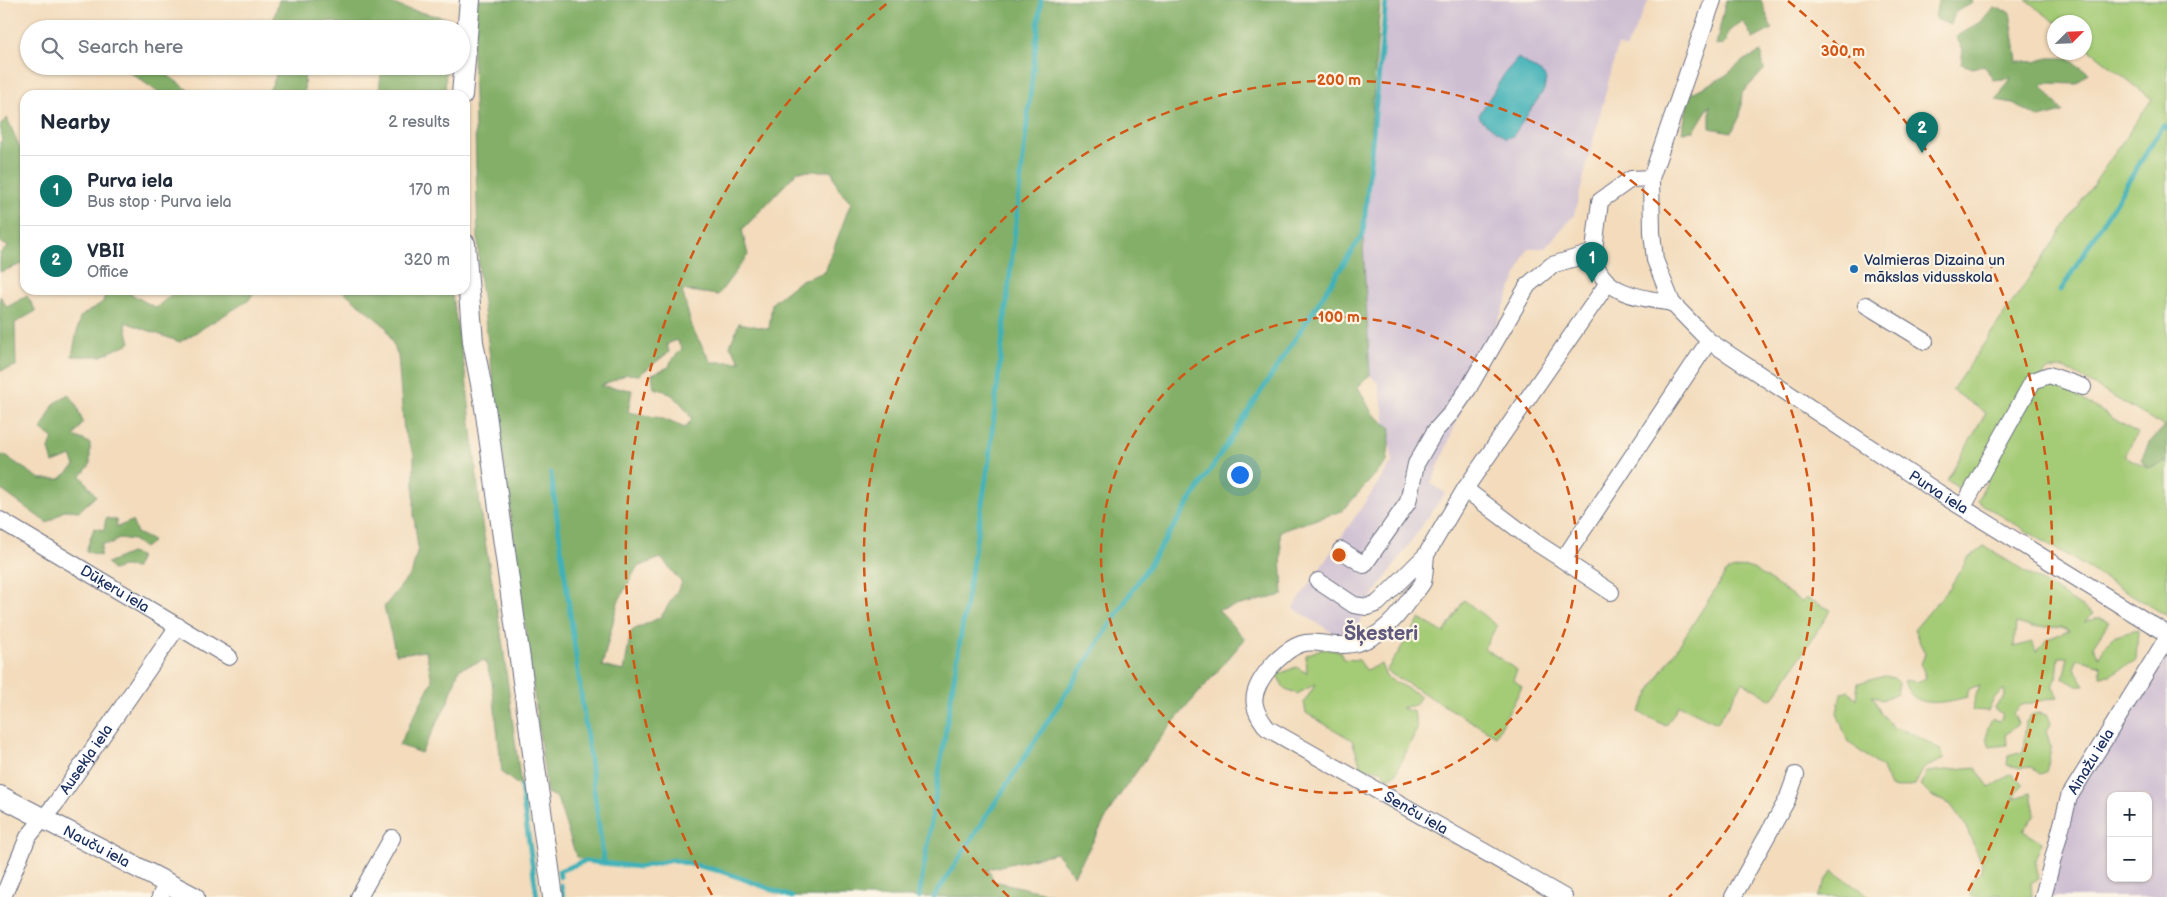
<!DOCTYPE html>
<html lang="en">
<head>
<meta charset="utf-8">
<style>
  :root { --surface:#fff; --page:#f6f6f7; --text:#1f2937; --muted:#747a83; --line:#e0e1e3; --accent:#0f766e }
  body { margin:0; font-family:"Balsamiq Sans",sans-serif; background:var(--page); color:var(--text) }
  .controls { position:absolute; right:15px; bottom:15px; display:grid; overflow:hidden; border-radius:10px; box-shadow:0 1px 4px #0004 }
  .controls button { width:45px; height:45px; display:grid; place-items:center; padding:0; border:0; border-bottom:1px solid var(--line); background:var(--surface); color:var(--text); font:25px sans-serif }
  .compass { position:absolute; left:2047px; top:15px; width:45px; height:45px; border-radius:50%; background:var(--surface); box-shadow:0 1px 4px #0004; rotate:66deg }
  .you { position:absolute; left:1239px; top:474px; width:18px; height:18px; margin:-12px; border:4px solid #fff; border-radius:50%; background:#1a73e8; box-shadow:0 0 0 8px #1a73e833 }
  .badge { display:grid; place-items:center; width:32px; height:32px; border-radius:50%; background:var(--accent); color:#fff; font-size:16px; font-weight:700 }
  .pin { position:absolute; translate:-50% -41px; filter:drop-shadow(0 1px 2px #0008) }
  .pin::after { content:''; position:absolute; top:26px; width:18px; height:15px; background:inherit; clip-path:polygon(0 0,100% 0,50% 100%) }
  .list { margin:0; padding:0; list-style:none }
  h2 { display:flex; justify-content:space-between; align-items:center; height:65px; margin:0; padding:0 20px; font-size:21px }
  h2 small { font-size:16px; font-weight:400; color:var(--muted) }
  .list li { display:grid; grid-template-columns:32px 1fr auto; gap:15px; align-items:center; box-sizing:border-box; height:70px; padding:0 20px; border-top:1px solid var(--line) }
  .list b { display:block; font-size:19px; white-space:nowrap }
  .list p { margin:0; font-size:16px; white-space:nowrap; color:var(--muted) }
  .list em { font-size:16px; font-style:normal; color:var(--muted) }
  .icon { flex:none; width:28px; height:28px; fill:none; stroke:currentColor; stroke-width:2; stroke-linecap:round; stroke-linejoin:round }
  .map { position:relative; flex:none; width:2167px; height:897px; overflow:hidden }
  .search { position:absolute; background:var(--surface); box-shadow:0 1px 4px #0004; left:20px; top:20px; width:450px; height:55px; display:flex; align-items:center; gap:12px; box-sizing:border-box; padding:0 18px; border-radius:28px; color:var(--muted); font-size:19px }
  .panel { position:absolute; background:var(--surface); box-shadow:0 1px 4px #0004; left:20px; top:90px; width:450px; height:205px; border-radius:15px }
  .map>svg:first-child { display:block }
  .industrial { fill:#cdbed2; fill-rule:evenodd }
  .green { fill:#a4cb76; stroke:#607d6a; fill-rule:evenodd }
  .forest { fill:#83af67; stroke:#4f6f62; fill-rule:evenodd }
  .water { fill:#40b1b7; stroke:#2e708a }
  .lines { fill:none; stroke-linecap:round; stroke-linejoin:round }
  .stream { stroke:#40b1b7; stroke-width:5 }
  .minor-casing { stroke:#676b7f; stroke-width:18 }
  .tertiary-casing { stroke:#676b7f; stroke-width:22 }
  .minor { stroke:#fff; stroke-width:16 }
  .tertiary { stroke:#fff; stroke-width:20 }
  .ring { fill:none; stroke:#d45514; stroke-width:2.5; stroke-dasharray:9 6 }
  .poi-dot { fill:#1f6fb2; stroke:#fcf5e5; stroke-width:2 }
  .labels { text-anchor:middle; dominant-baseline:central; stroke-width:4.5; stroke-linejoin:round; paint-order:stroke }
  .poi-label { font-size:15px; fill:#1b2f5e; stroke:#fcf5e5; text-anchor:start }
  .street-label { font-size:15px; fill:#1b2f5e; stroke:#fcf5e5 }
  .district-label { font-size:20px; font-weight:bold; fill:#5f597e; stroke:#fcf5e5 }
  .centre { fill:#d45514; stroke:#fcf5e5; stroke-width:2.5 }
  .ring-label { font-size:15px; text-anchor:middle; font-weight:bold; fill:#d45514; stroke:#fcf5e5; stroke-width:4.5; stroke-linejoin:round; paint-order:stroke }
</style>
</head>
<body>
<div class="map">
<svg width="2167" height="897" viewBox="0 0 2167 897">
  <rect width="100%" height="100%" fill="#fcf5e5"/>
  <filter id="ink" filterUnits="userSpaceOnUse"><feTurbulence type="fractalNoise" baseFrequency=".02" numOctaves="2"/><feDisplacementMap in="SourceGraphic" scale="10" xChannelSelector="R" yChannelSelector="G"/><feConvolveMatrix kernelMatrix="1 2 1 2 8 2 1 2 1" color-interpolation-filters="sRGB"/></filter>
  <filter id="wash" filterUnits="userSpaceOnUse"><feTurbulence type="fractalNoise" baseFrequency=".0096" numOctaves="4" result="noise"/><feDisplacementMap in="SourceGraphic" scale="20" xChannelSelector="R" yChannelSelector="G"/><feGaussianBlur stdDeviation="1.12" result="paint"/><feColorMatrix in="noise" values="0 0 0 0 0 0 0 0 0 0 0 0 0 0 0 0 0 1.4 0 .05"/><feComposite in="paint" operator="in"/></filter>
  <g filter="url(#wash)">
    <rect width="100%" height="100%" fill="#f3dbbc"/>
    <g class="industrial">
      <path d="M 1386,0 L 1649,0 L 1626,49 L 1618,45 L 1574,215 L 1545,248 L 1528,248 L 1431,484 L 1445,493 L 1368,603 L 1353,639 L 1344,633 L 1341,638 L 1293,608 L 1393,461 L 1378,383 L 1370,375 L 1363,243 Z"/>
      <path d="M 2167,638 L 2167,897 L 2043,897 L 2069,797 ZM 2111,796 L 2148,796 L 2148,878 L 2111,878 Z"/>
    </g>
    <g class="green">
      <path d="M 2026,0 L 2167,0 L 2167,424 L 2165,427 L 2064,368 L 2047,370 L 1965,493 L 1947,480 L 1986,413 L 1952,390 L 2152,99 L 2085,46 L 2084,22 L 2055,22 Z"/>
      <path d="M 2044,385 L 2060,386 L 2137,433 L 2125,456 L 2147,468 L 2167,462 L 2167,616 L 1977,501 L 2032,393 Z"/>
      <path d="M 1984,546 L 2093,614 L 2084,622 L 2099,618 L 2109,622 L 2093,646 L 2099,657 C 2110,635 2114,636 2138,630 L 2136,660 L 2110,675 L 2100,676 L 2101,666 L 2078,659 L 2074,668 L 2085,685 L 2075,685 L 2063,678 L 2068,657 L 2059,657 L 2057,678 L 2052,686 L 2058,697 L 2022,705 L 2013,713 L 2018,724 L 2006,734 L 2007,745 L 1990,747 C 1986,736 1985,729 1993,719 L 2000,721 L 2003,714 L 1994,709 L 2005,696 L 2004,689 L 1995,697 L 1988,711 L 1972,710 L 1979,685 L 1969,689 L 1967,697 C 1944,703 1911,711 1904,680 L 1917,682 L 1926,678 L 1921,664 L 1925,654 L 1914,630 L 1950,587 L 1967,559 ZM 2016,623 L 2032,627 L 2062,627 L 2069,631 L 2047,639 L 2037,652 L 2032,642 L 2014,647 Z"/>
      <path d="M 1746,567 L 1753,569 L 1802,602 L 1806,598 L 1831,610 L 1772,700 L 1743,682 L 1717,723 L 1679,705 L 1666,726 L 1639,712 L 1656,681 L 1727,571 Z"/>
      <path d="M 1464,600 L 1497,626 L 1484,648 L 1517,670 L 1513,679 L 1522,687 L 1496,736 L 1386,671 L 1420,619 L 1444,633 Z"/>
      <path d="M 1321,649 L 1340,651 L 1343,659 L 1359,660 L 1366,670 L 1381,664 L 1386,677 L 1421,696 L 1415,705 L 1401,708 L 1414,712 L 1417,729 L 1395,775 L 1386,778 L 1382,770 L 1362,769 L 1352,740 L 1306,713 L 1304,702 L 1316,684 L 1297,694 L 1284,688 L 1277,675 L 1296,667 L 1307,673 L 1306,655 Z"/>
      <path d="M 1885,676 L 1894,678 L 1899,683 L 1897,693 L 1882,700 L 1872,695 L 1880,712 L 1894,728 L 1909,732 L 1940,749 L 1944,759 L 1924,768 L 1915,785 L 1898,788 L 1890,787 L 1882,768 L 1848,742 L 1837,713 L 1841,693 L 1848,690 L 1856,699 L 1858,683 Z"/>
      <path d="M 2038,713 L 2048,715 L 2051,724 L 2046,732 C 2053,748 2050,756 2046,772 L 2040,774 L 2031,767 L 2021,768 L 2007,765 L 2008,756 L 2023,752 L 2026,722 L 2031,715 Z"/>
      <path d="M 1975,767 L 1990,788 L 2011,774 L 2024,784 L 2012,799 L 2031,793 L 2035,814 L 2023,831 L 2042,842 L 2035,860 L 2039,878 L 2031,883 L 2032,897 L 2001,897 L 2000,893 L 1988,897 L 1971,897 L 1971,880 L 1981,871 L 1982,864 L 1964,823 L 1950,804 L 1931,796 L 1920,785 L 1927,772 Z"/>
      <path d="M 1832,871 L 1871,897 L 1817,897 Z"/>
    </g>
    <g class="forest">
      <path d="M 279,0 L 384,0 L 406,9 L 447,18 L 447,29 L 354,29 L 331,21 L 312,29 L 271,29 Z"/>
      <path d="M 477,0 L 1380,0 L 1363,243 L 1370,375 L 1358,387 L 1372,413 L 1391,428 L 1387,462 L 1342,511 L 1280,531 L 1283,595 L 1218,610 L 1245,639 L 1165,732 L 1117,799 L 1074,875 L 1056,853 L 988,869 L 994,881 L 1063,897 L 792,897 L 724,872 L 673,860 L 639,867 L 585,861 L 576,856 L 557,798 L 547,793 L 479,273 L 472,23 ZM 798,171 L 832,171 L 838,188 L 851,202 L 825,272 L 801,280 L 772,303 L 769,329 L 739,323 L 730,346 L 741,362 L 711,362 L 692,328 L 682,290 L 718,295 L 748,255 L 742,230 ZM 677,340 L 682,349 L 671,361 L 669,367 L 652,374 L 654,388 C 674,392 681,402 692,419 L 685,428 L 661,418 L 628,412 L 632,390 L 601,386 L 627,374 L 639,375 L 669,352 L 667,344 ZM 661,558 L 682,583 L 661,617 L 631,631 L 624,671 L 602,666 L 618,602 L 637,567 Z"/>
      <path d="M 1726,0 L 1761,0 L 1772,29 L 1753,39 L 1743,21 L 1730,30 L 1724,44 L 1716,45 Z"/>
      <path d="M 1941,0 L 1973,0 L 1971,4 L 1955,12 L 1951,25 L 1935,19 L 1938,1 Z"/>
      <path d="M 1993,7 L 2010,12 L 2017,61 L 2035,62 L 2048,58 L 2067,58 L 2089,73 L 2076,84 L 2048,83 L 2041,85 L 2063,112 L 2039,118 L 2013,103 L 1996,100 L 2011,78 L 1993,80 L 1984,65 L 1973,68 L 1961,64 L 1963,49 L 1956,37 L 1981,22 Z"/>
      <path d="M 1761,52 L 1764,70 L 1742,93 L 1740,116 L 1732,132 L 1710,128 L 1710,105 L 1694,131 L 1682,132 L 1690,94 L 1724,77 L 1744,60 Z"/>
      <path d="M 121,66 L 155,66 L 195,95 L 162,95 Z"/>
      <path d="M 267,66 L 305,66 L 304,92 L 300,95 L 270,95 L 268,93 L 276,76 Z"/>
      <path d="M 382,66 L 446,66 L 445,95 L 343,95 L 379,91 Z"/>
      <path d="M 7,118 L 25,159 L 25,267 L 22,264 L 0,272 L 0,253 L 9,247 L 0,242 L 0,142 L 2,140 L 0,125 Z"/>
      <path d="M 106,290 L 124,290 L 156,308 L 176,290 L 255,290 L 249,300 L 180,342 L 125,322 L 130,343 L 101,356 L 72,356 L 80,317 L 103,302 Z"/>
      <path d="M 342,290 L 451,290 L 466,377 L 482,524 L 502,639 L 521,787 L 502,773 L 492,682 L 485,660 L 459,669 L 448,702 L 421,753 L 399,745 L 432,681 L 426,651 L 396,654 L 384,607 L 412,572 L 418,548 L 414,516 L 414,454 L 404,432 L 398,356 L 386,327 Z"/>
      <path d="M 0,296 L 7,307 L 27,296 L 36,311 L 15,323 L 16,366 L 0,371 Z"/>
      <path d="M 68,394 L 75,402 L 83,422 L 74,436 L 90,443 L 90,465 L 81,476 L 96,496 L 79,511 L 65,510 L 47,523 L 0,489 L 0,456 L 4,455 L 40,479 L 60,479 L 75,466 L 71,456 L 53,463 L 49,449 L 53,437 L 41,430 L 54,404 Z"/>
      <path d="M 2167,424 L 2167,462 L 2147,468 L 2141,460 L 2149,443 Z"/>
      <path d="M 106,518 L 116,520 L 117,527 L 132,521 L 137,533 L 153,541 L 144,548 L 133,540 L 119,538 L 112,544 L 102,544 L 100,556 L 86,551 L 94,528 L 104,530 Z"/>
      <path d="M 130,553 L 140,556 L 136,568 L 123,567 L 112,570 L 107,563 Z"/>
    </g>
    <path class="water" d="M 1518,58 L 1543,74 L 1546,79 L 1544,90 L 1513,136 L 1506,138 L 1481,120 L 1479,115 L 1505,73 Z"/>
    <g class="lines">
      <g class="stream">
        <path d="M 2061,290 L 2163,126 L 2167,128"/>
        <path d="M 551,473 L 604,863"/>
        <path d="M 521,787 L 537,897"/>
        <path d="M 560,877 L 559,871 L 585,861 L 639,867 L 673,860 L 724,872 L 792,897"/>
        <path d="M 561,885 L 563,897"/>
        <path d="M 919,897 L 989,460 L 1041,0"/>
        <path d="M 934,897 L 1363,234 L 1386,0"/>
      </g>
    </g>
  </g>
  <g filter="url(#ink)">
    <g class="lines">
      <g class="minor-casing">
        <g id="minor">
          <path id="s1" d="M 1713,0 L 1651,178 L 1652,232 L 1655,260 L 1672,303 L 1709,341 L 1939,493 L 2167,634"/>
          <path d="M 1651,178 L 1631,179 L 1600,201 C 1599,213 1592,253 1595,262 C 1605,295 1643,298 1672,303"/>
          <path d="M 1866,305 L 1925,341"/>
          <path d="M 1465,489 L 1535,542 L 1563,560 L 1709,341"/>
          <path d="M 1963,507 L 2033,381 L 2049,375 L 2083,387"/>
          <path id="s2" d="M 0,520 L 229,657"/>
          <path d="M 1341,550 L 1364,565 L 1408,502 L 1416,464 L 1435,431 L 1452,412 L 1468,389 L 1528,285 L 1552,265 L 1595,252"/>
          <path id="s3" d="M 1426,555 C 1425,563 1425,574 1423,582 C 1420,588 1413,595 1409,600 C 1392,625 1371,646 1339,645 C 1326,645 1313,640 1301,644 C 1282,650 1250,684 1255,705 C 1256,713 1262,721 1267,728 L 1564,897"/>
          <path d="M 1563,560 L 1611,592"/>
          <path d="M 1318,581 L 1354,605 L 1367,607 L 1378,603 L 1426,555 L 1465,489 L 1607,284"/>
          <path id="s4" d="M 3,897 L 28,837 L 56,803 L 178,626"/>
          <path d="M 160,897 L 167,882"/>
          <path d="M 359,897 L 392,838"/>
          <path d="M 1733,897 L 1787,800 L 1796,775"/>
          <path id="s5" d="M 2043,897 L 2069,797 L 2167,638"/>
        </g>
      </g>
      <g class="tertiary-casing">
        <g id="tertiary">
          <path d="M 462,95 L 470,0"/>
          <path d="M 465,244 L 473,342 L 484,400 L 553,897"/>
          <path id="s6" d="M 0,796 L 194,897"/>
        </g>
      </g>
      <use href="#minor" class="minor"/>
      <use href="#tertiary" class="tertiary"/>
    </g>
  </g>
  <g class="ring">
    <circle cx="1339" cy="555" r="238"/>
    <path d="M1009 897A475 475 0 1 1 1669 897"/>
    <path d="M712 895A713 713 0 0 1 890 1M1788 1A713 713 0 0 1 1966 895"/>
  </g>
  <circle class="poi-dot" cx="1854" cy="269" r="5"/>
  <g class="labels">
    <g class="poi-label">
      <text x="1864" y="260">Valmieras Dizaina un<tspan x="1864" dy="17">mākslas vidusskola</tspan></text>
    </g>
    <g class="street-label">
      <text stroke="none"><textPath href="#s1" startOffset="645">Purva iela</textPath></text>
      <text stroke="none"><textPath href="#s2" startOffset="134">Dūķeru iela</textPath></text>
      <text stroke="none"><textPath href="#s4" startOffset="162">Ausekļa iela</textPath></text>
      <text stroke="none"><textPath href="#s5" startOffset="145">Ainažu iela</textPath></text>
      <text stroke="none"><textPath href="#s3" startOffset="454">Senču iela</textPath></text>
      <text stroke="none"><textPath href="#s6" startOffset="109">Nauču iela</textPath></text>
    </g>
    <g class="district-label">
      <text x="1381" y="634">Šķesteri</text>
    </g>
  </g>
  <circle cx="1339" cy="555" r="8" class="centre"/>
  <g class="ring-label">
    <text x="1843" y="56">300 m</text>
    <text x="1339" y="85">200 m</text>
    <text x="1339" y="322">100 m</text>
  </g>
</svg>
<div class="controls">
<button>+</button>
<button>−</button>
</div>
<svg class="compass" viewBox="-18 -18 36 36"><path d="M0-13l5 13h-10z" fill="#e53935"/><path d="M0 13l5-13h-10z" fill="#747a83"/></svg>
<div class="you"></div>
<div class="pin badge" style="left:1592px;top:283px">1</div>
<div class="pin badge" style="left:1922px;top:153px">2</div>
<div class="search"><svg class="icon" aria-label="search" viewBox="0 0 24 24"><circle cx="10" cy="10" r="6"/><path d="M15 15l6 6"/></svg>Search here</div>
<section class="panel">
<h2>Nearby<small>2 results</small></h2>
<ul class="list">
<li><span class="badge">1</span><div><b>Purva iela</b><p>Bus stop · Purva iela</p></div><em>170 m</em></li>
<li><span class="badge">2</span><div><b>VBII</b><p>Office</p></div><em>320 m</em></li>
</ul>
</section>
</div>
</body>
</html>
